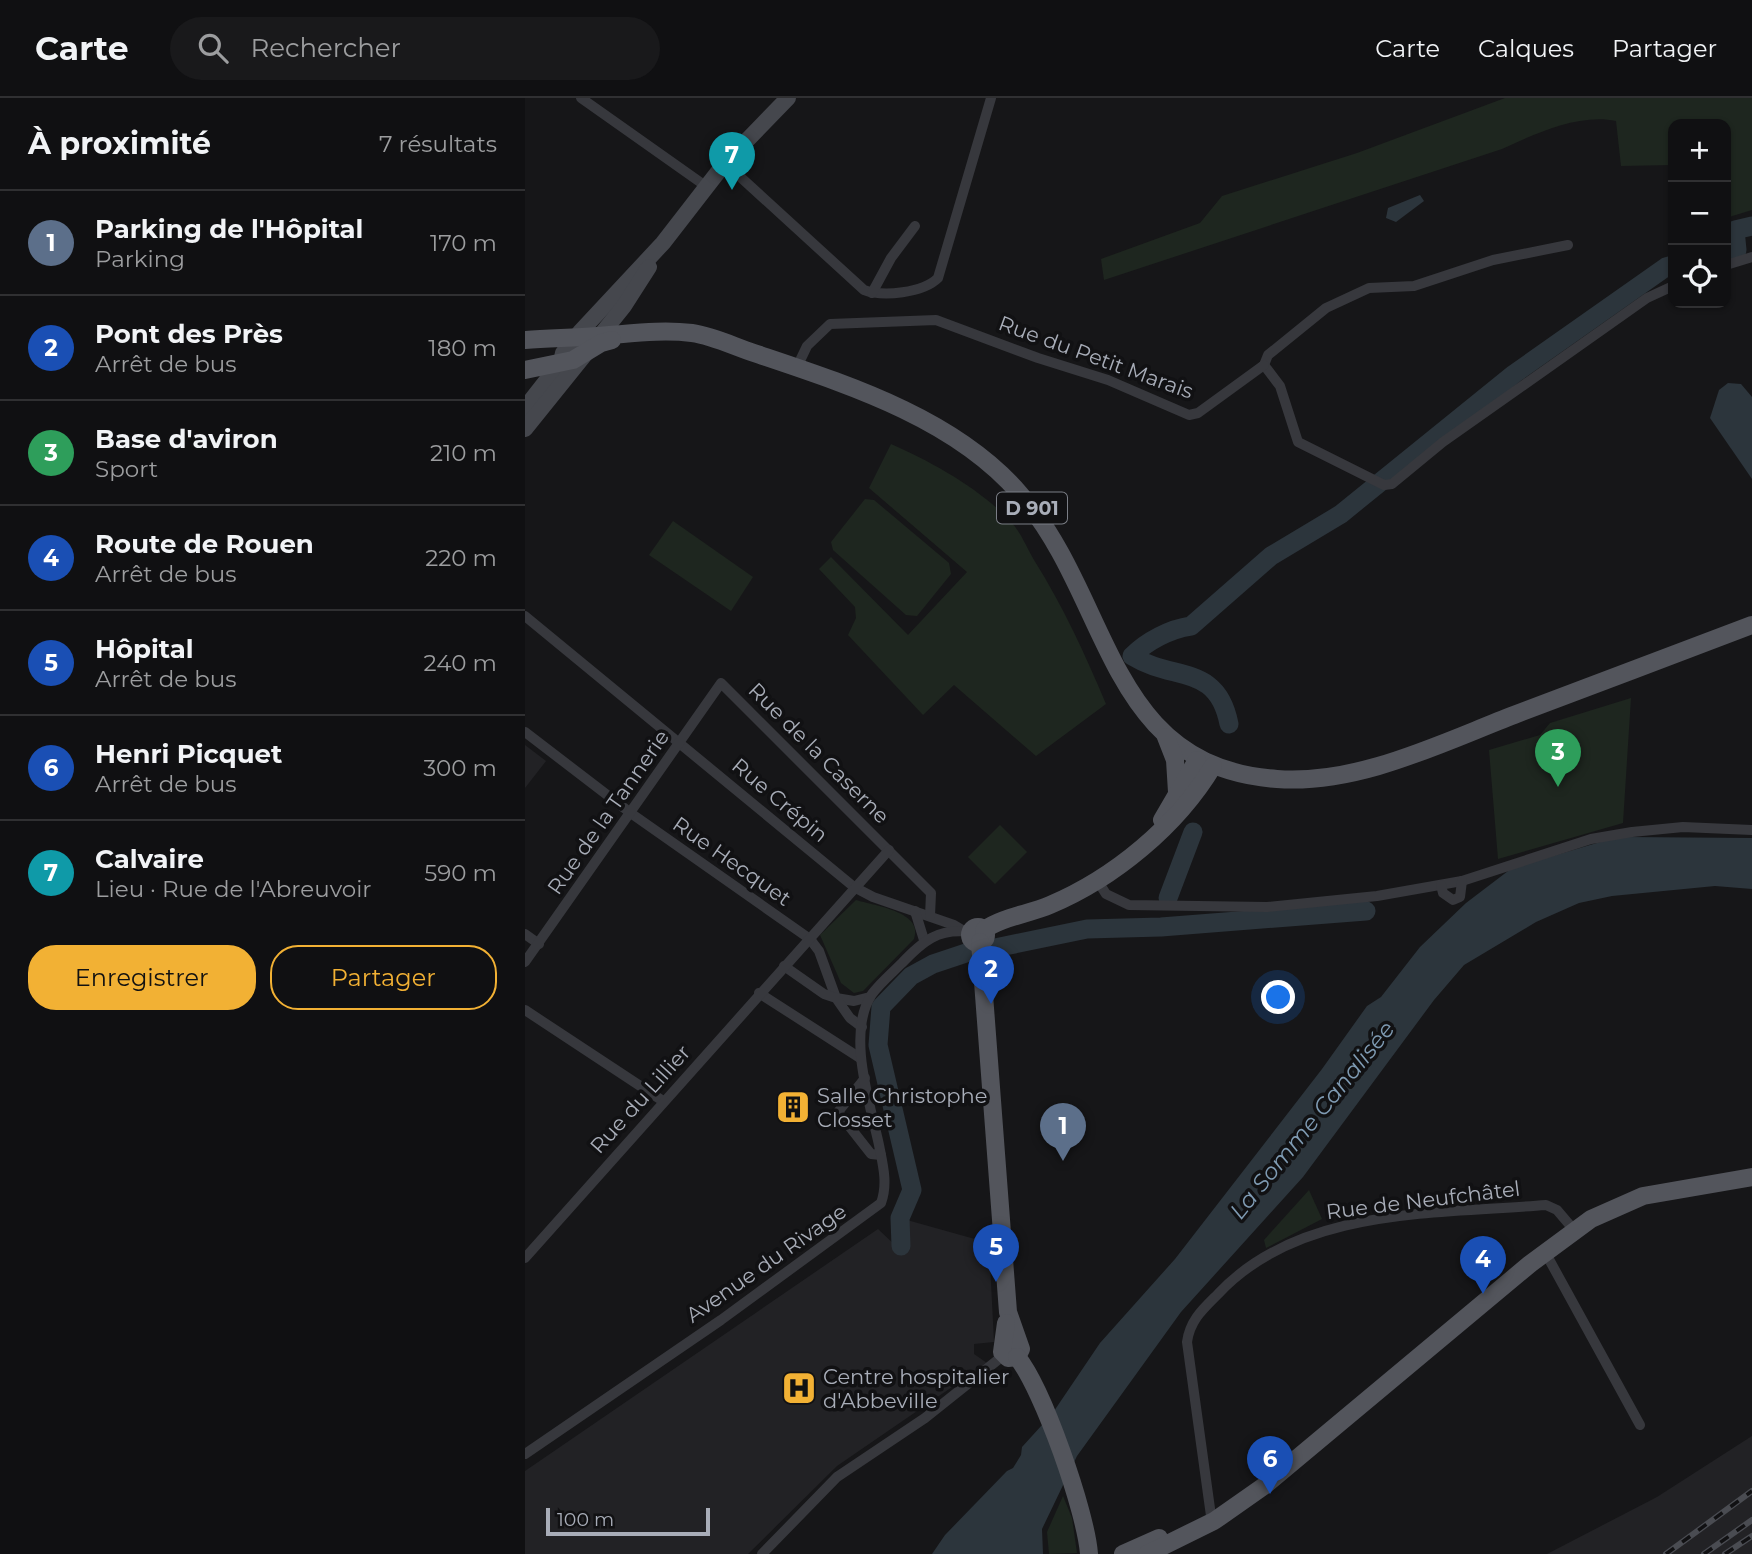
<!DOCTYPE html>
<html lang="fr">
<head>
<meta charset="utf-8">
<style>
  :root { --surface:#101012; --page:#19191b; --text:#f1f3f6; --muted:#9c9d9f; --line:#303032; --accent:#f2b134 }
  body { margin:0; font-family:Montserrat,sans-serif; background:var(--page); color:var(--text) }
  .controls { position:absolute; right:21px; top:21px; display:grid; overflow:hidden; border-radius:14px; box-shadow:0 2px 5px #0004 }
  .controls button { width:63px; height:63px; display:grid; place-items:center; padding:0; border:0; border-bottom:2px solid var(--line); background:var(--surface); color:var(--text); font:35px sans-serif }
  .scale { position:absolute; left:21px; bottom:18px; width:164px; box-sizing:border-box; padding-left:7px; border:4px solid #a8adb8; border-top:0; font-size:19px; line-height:24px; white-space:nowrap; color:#a8adb8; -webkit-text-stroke:5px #111113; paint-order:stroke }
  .you { position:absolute; left:754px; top:900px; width:24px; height:24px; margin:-18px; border:5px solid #fff; border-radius:50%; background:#1a73e8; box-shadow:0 0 0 10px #1a73e833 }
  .badge { display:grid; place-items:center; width:46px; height:46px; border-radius:50%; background:var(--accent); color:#fff; font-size:23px; font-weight:700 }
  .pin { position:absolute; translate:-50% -58px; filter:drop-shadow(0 2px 4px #0008) }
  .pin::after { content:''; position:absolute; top:37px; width:24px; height:21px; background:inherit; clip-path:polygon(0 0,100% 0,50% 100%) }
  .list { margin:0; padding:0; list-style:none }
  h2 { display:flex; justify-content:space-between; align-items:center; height:91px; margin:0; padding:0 28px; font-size:30px }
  h2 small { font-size:23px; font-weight:400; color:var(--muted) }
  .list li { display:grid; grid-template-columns:46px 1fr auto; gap:21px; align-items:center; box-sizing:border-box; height:105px; padding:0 28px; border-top:2px solid var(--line) }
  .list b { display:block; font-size:26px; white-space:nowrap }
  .list p { margin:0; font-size:23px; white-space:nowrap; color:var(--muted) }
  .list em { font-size:23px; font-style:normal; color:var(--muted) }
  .actions { display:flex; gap:14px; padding:21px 28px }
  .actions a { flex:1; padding:16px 0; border:2px solid var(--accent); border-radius:28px; text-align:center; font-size:24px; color:var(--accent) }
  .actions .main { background:var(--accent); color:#111 }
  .icon { flex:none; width:38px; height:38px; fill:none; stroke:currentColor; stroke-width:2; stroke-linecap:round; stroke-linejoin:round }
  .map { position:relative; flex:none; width:1227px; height:1456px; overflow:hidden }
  header { display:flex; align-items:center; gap:42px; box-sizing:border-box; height:98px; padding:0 35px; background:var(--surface); border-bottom:2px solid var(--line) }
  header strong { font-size:33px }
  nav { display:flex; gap:38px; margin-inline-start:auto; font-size:24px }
  .search { width:490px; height:63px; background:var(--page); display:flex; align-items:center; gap:18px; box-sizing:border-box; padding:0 24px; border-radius:38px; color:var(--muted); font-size:26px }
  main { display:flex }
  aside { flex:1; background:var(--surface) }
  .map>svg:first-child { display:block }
  .built { fill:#222225 }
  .green { fill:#1e261f }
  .water { fill:#2c353c }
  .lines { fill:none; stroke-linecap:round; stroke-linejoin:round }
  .river { stroke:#2c353c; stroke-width:19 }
  .street { stroke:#37383d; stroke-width:10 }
  .secondary { stroke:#45474d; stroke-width:16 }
  .primary { stroke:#53555c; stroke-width:18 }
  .rail-casing { stroke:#4a4c52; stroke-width:6 }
  .rail { stroke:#111113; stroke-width:3.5; stroke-dasharray:10; stroke-linecap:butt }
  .labels { text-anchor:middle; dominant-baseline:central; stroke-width:7; stroke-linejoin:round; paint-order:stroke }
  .shield { fill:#111113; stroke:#7b7e86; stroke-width:2 }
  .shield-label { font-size:19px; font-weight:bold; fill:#a8adb8 }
  .street-label { font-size:21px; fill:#a8adb8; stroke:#111113 }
  .poi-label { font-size:21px; fill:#a8adb8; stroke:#111113; text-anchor:start }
  .water-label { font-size:23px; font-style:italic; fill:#7f9bb3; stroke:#111113 }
</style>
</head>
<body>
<header>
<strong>Carte</strong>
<div class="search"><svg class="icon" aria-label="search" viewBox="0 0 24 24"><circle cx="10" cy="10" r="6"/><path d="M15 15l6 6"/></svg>Rechercher</div>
<nav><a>Carte</a><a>Calques</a><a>Partager</a></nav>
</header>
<main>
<aside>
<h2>À proximité<small>7 résultats</small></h2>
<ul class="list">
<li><span class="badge" style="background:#5c6f8a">1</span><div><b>Parking de l'Hôpital</b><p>Parking</p></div><em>170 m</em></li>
<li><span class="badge" style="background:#1a4fb4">2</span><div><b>Pont des Près</b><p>Arrêt de bus</p></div><em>180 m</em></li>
<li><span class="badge" style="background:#2e9e5b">3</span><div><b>Base d'aviron</b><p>Sport</p></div><em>210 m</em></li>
<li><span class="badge" style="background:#1a4fb4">4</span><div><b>Route de Rouen</b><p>Arrêt de bus</p></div><em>220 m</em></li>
<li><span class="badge" style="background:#1a4fb4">5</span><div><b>Hôpital</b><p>Arrêt de bus</p></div><em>240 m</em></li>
<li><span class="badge" style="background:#1a4fb4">6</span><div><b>Henri Picquet</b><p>Arrêt de bus</p></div><em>300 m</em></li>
<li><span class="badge" style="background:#0f9aa8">7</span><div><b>Calvaire</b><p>Lieu · Rue de l'Abreuvoir</p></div><em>590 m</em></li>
</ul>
<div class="actions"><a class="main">Enregistrer</a><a>Partager</a></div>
</aside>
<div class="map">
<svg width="1227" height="1456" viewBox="0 0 1227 1456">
  <rect width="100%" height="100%" fill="#161618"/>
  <g class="built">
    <path d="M 0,647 L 21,663 L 0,690 Z"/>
    <path d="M 382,1122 L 464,1145 L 469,1244 L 449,1246 L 449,1256 L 462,1265 L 312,1368 L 223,1456 L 0,1456 L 0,1373 L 353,1131 L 373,1150 L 379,1149 Z"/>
    <path d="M 1227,1338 L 1227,1456 L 1022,1456 L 1132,1399 Z"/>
  </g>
  <g class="green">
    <path d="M 980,0 L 1227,0 L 1227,112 L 1201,120 L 1201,26 L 1148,26 L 1148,67 L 1096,68 L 1091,23 C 1054,15 1010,36 977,51 L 579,182 L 576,161 L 675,125 L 697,98 L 832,55 Z"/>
    <path d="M 366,346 C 407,364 456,391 487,425 C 496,435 502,450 509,462 C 538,508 560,556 581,606 L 511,658 L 429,587 L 398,617 L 323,537 L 331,520 L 330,509 L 294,471 L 306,459 L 383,537 L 442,474 L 344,390 Z"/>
    <path d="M 340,401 L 349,402 L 424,465 L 426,476 L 392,518 L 381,517 L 308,452 L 306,444 Z"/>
    <path d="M 148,423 L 228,479 L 206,513 L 124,457 Z"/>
    <path d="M 1106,600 L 1098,725 L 973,761 L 964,652 L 1015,637 L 1025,625 Z"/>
    <path d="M 475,727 L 502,754 L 470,786 L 443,759 Z"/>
    <path d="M 331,802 C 351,808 399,814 389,841 L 338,893 L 329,895 L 316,885 L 295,837 Z"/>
    <path d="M 784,1092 L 797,1121 L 741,1150 L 739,1142 Z"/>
    <path d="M 538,1398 L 547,1420 L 552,1455 L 524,1456 L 522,1434 Z"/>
  </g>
  <g class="water">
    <path d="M 895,97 L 899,103 L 871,124 L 861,120 L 863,110 Z"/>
    <path d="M 1203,285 L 1216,286 L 1227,299 L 1227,381 L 1185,320 L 1194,292 Z"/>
    <path d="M 1101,739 L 1227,740 L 1227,791 L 1190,788 L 1087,798 L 1054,805 L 1011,824 L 939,867 L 909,902 L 778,1079 L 656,1214 L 552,1358 L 517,1431 L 518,1456 L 407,1456 L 420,1437 L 482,1373 L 488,1370 L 496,1357 L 497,1349 L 527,1316 L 575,1245 L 650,1161 L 797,971 L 842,908 L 856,899 L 895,849 L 941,805 L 987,770 L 1082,742 Z"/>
  </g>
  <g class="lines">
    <g class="river">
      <path d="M 1201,155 L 1212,152 L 1210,132 L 1227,128"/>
      <path d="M 704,626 C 692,565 649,584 607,558 C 622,543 645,531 666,528 L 746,458 L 816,416 L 989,276 L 1141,169 L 1148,167"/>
      <path d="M 643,800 L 668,734"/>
      <path d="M 470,850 L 562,831 L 636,829 L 841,813"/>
      <path d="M 376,1148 L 375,1120 L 387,1092 L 353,947 L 356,909 L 386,878 L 408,866 L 441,855"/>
    </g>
    <g class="street">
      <path d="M 56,0 L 182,89"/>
      <path d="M 200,65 L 339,192 C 358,199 398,195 413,180 L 466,0"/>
      <path d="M 1201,167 L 1227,159"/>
      <path d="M 347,195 L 366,160 L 390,128"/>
      <path d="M 739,267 L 755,288 L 773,344 L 859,387 L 867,386 L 918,344 L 1122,200 L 1148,188"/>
      <path d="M 739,267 L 743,257 L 801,210 L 844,190 L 889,188 L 968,162 L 1043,147"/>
      <path d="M 272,269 L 282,248 L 305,226 L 411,222 L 513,260 L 583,282 L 664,317 L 673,315 L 739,267"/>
      <path d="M 0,518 L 329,789 L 348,799 L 429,827 L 439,833"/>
      <path d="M 0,634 L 107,716 L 285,841 L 294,853 L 311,900 L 329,903 L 345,899"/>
      <path d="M 572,782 L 581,796 L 604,807 L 742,809 L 852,798 L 937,783 L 1066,741 L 1107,734 L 1158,729 L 1227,732"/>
      <path d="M 916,787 L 918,795 L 928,802 L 935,799 L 937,783"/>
      <path d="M 390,813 L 399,842"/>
      <path d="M 0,836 L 14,846"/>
      <path d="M 0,864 L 196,585 L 406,795 L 405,818"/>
      <path d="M 259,868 L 299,896 L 311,900 L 325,920 L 337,929"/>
      <path d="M 234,895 L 335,960"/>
      <path d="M 0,912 L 138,1003"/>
      <path d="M 340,980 L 313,1014 L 346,1056 L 356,1057"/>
      <path d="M 1020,1154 L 1115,1327"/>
      <path d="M 0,1160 L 364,752"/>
      <path d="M 0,1356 L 196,1222 L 356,1105 C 363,1086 358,1067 354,1047 C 345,1005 321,935 347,896 C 355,885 367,875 377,865 C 398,843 413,830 445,834"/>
      <path d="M 687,1425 L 662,1244 C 665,1222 678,1211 693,1196 C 774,1109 912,1116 1021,1107 L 1032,1112 L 1049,1132"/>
      <path d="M 237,1456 L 312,1379 L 400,1320 L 479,1257"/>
    </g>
    <g class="secondary">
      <path d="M 0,310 L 36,264 L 38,255 L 55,234 L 138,145 L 200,65 L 263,0"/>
      <path d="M 0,331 L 99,208 L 124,169"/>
    </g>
    <g class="primary">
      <path d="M 0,242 C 24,240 49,240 72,238 C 103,236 135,231 167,235 C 188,238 208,248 229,255 C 321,286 430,320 495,396 C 588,502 580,669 752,681 C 833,687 916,645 989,617 C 1068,587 1148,557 1227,527"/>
      <path d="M 0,272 L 48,262 L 76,245 L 87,242"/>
      <path d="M 641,639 L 650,662 L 652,694"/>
      <path d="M 637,722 L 672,662"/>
      <circle cx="453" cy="837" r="8"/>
      <path d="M 459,832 C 477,819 504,816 525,807 C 589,780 652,728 688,668"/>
      <path d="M 455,844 L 483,1214 L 496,1251 L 492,1259"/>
      <path d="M 481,1225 L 477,1254 L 483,1260 L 492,1259"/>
      <path d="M 492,1259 C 518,1291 561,1414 564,1456"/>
      <path d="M 598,1456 L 634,1440"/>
      <path d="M 622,1456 L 689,1423 L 739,1388 L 1005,1166 L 1066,1121 L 1118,1098 L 1227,1079"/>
    </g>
    <g class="rail-casing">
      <g id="rail">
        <path d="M 1141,1456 L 1227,1393"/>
        <path d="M 1179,1456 L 1227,1422"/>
        <path d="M 1200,1456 L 1227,1438"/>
      </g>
    </g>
    <use href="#rail" class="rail"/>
  </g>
  <defs>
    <g id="building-square" transform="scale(1.75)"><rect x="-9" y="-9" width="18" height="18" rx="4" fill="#f2b134" stroke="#111113"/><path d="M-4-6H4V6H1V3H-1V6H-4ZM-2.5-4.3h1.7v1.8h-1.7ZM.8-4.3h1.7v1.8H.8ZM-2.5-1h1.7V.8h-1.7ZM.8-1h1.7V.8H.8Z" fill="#111"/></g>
    <g id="hospital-square" transform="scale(1.75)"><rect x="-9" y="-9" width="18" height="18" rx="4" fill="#f2b134" stroke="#111113"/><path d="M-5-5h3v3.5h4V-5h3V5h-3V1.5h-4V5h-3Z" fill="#111"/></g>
  </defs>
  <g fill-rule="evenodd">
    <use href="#building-square" x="268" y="1009"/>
    <use href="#hospital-square" x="274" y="1290"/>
  </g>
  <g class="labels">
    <rect class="shield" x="472" y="394.5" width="70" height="31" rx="5"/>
    <g class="shield-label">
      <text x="507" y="410">D 901</text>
    </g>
    <g class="street-label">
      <text transform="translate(571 259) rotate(20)">Rue du Petit Marais</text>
      <text transform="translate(294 655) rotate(45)">Rue de la Caserne</text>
      <text transform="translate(255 702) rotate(40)">Rue Crépin</text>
      <text transform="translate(83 714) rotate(-55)">Rue de la Tannerie</text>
      <text transform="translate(207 763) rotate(35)">Rue Hecquet</text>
      <text transform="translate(115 1001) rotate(-48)">Rue du Lillier</text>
      <text transform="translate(898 1102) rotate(-7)">Rue de Neufchâtel</text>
      <text transform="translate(241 1165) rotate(-35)">Avenue du Rivage</text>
    </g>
    <g class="poi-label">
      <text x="292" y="997">Salle Christophe<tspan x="292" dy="24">Closset</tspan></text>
      <text x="298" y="1278">Centre hospitalier<tspan x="298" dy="24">d'Abbeville</tspan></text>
    </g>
    <g class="water-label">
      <text transform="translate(787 1022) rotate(-51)">La Somme Canalisée</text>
    </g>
  </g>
</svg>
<div class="controls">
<button>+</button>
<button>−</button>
<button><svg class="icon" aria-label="locate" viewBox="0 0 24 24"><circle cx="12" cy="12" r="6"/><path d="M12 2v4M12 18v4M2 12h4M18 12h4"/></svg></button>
</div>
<div class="scale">100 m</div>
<div class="you"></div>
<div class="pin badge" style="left:538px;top:1063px;background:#5c6f8a">1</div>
<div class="pin badge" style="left:466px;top:906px;background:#1a4fb4">2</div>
<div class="pin badge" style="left:1033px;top:689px;background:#2e9e5b">3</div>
<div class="pin badge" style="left:958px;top:1196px;background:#1a4fb4">4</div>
<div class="pin badge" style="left:471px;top:1184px;background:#1a4fb4">5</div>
<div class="pin badge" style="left:745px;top:1396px;background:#1a4fb4">6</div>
<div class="pin badge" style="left:207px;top:92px;background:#0f9aa8">7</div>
</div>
</main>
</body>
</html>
